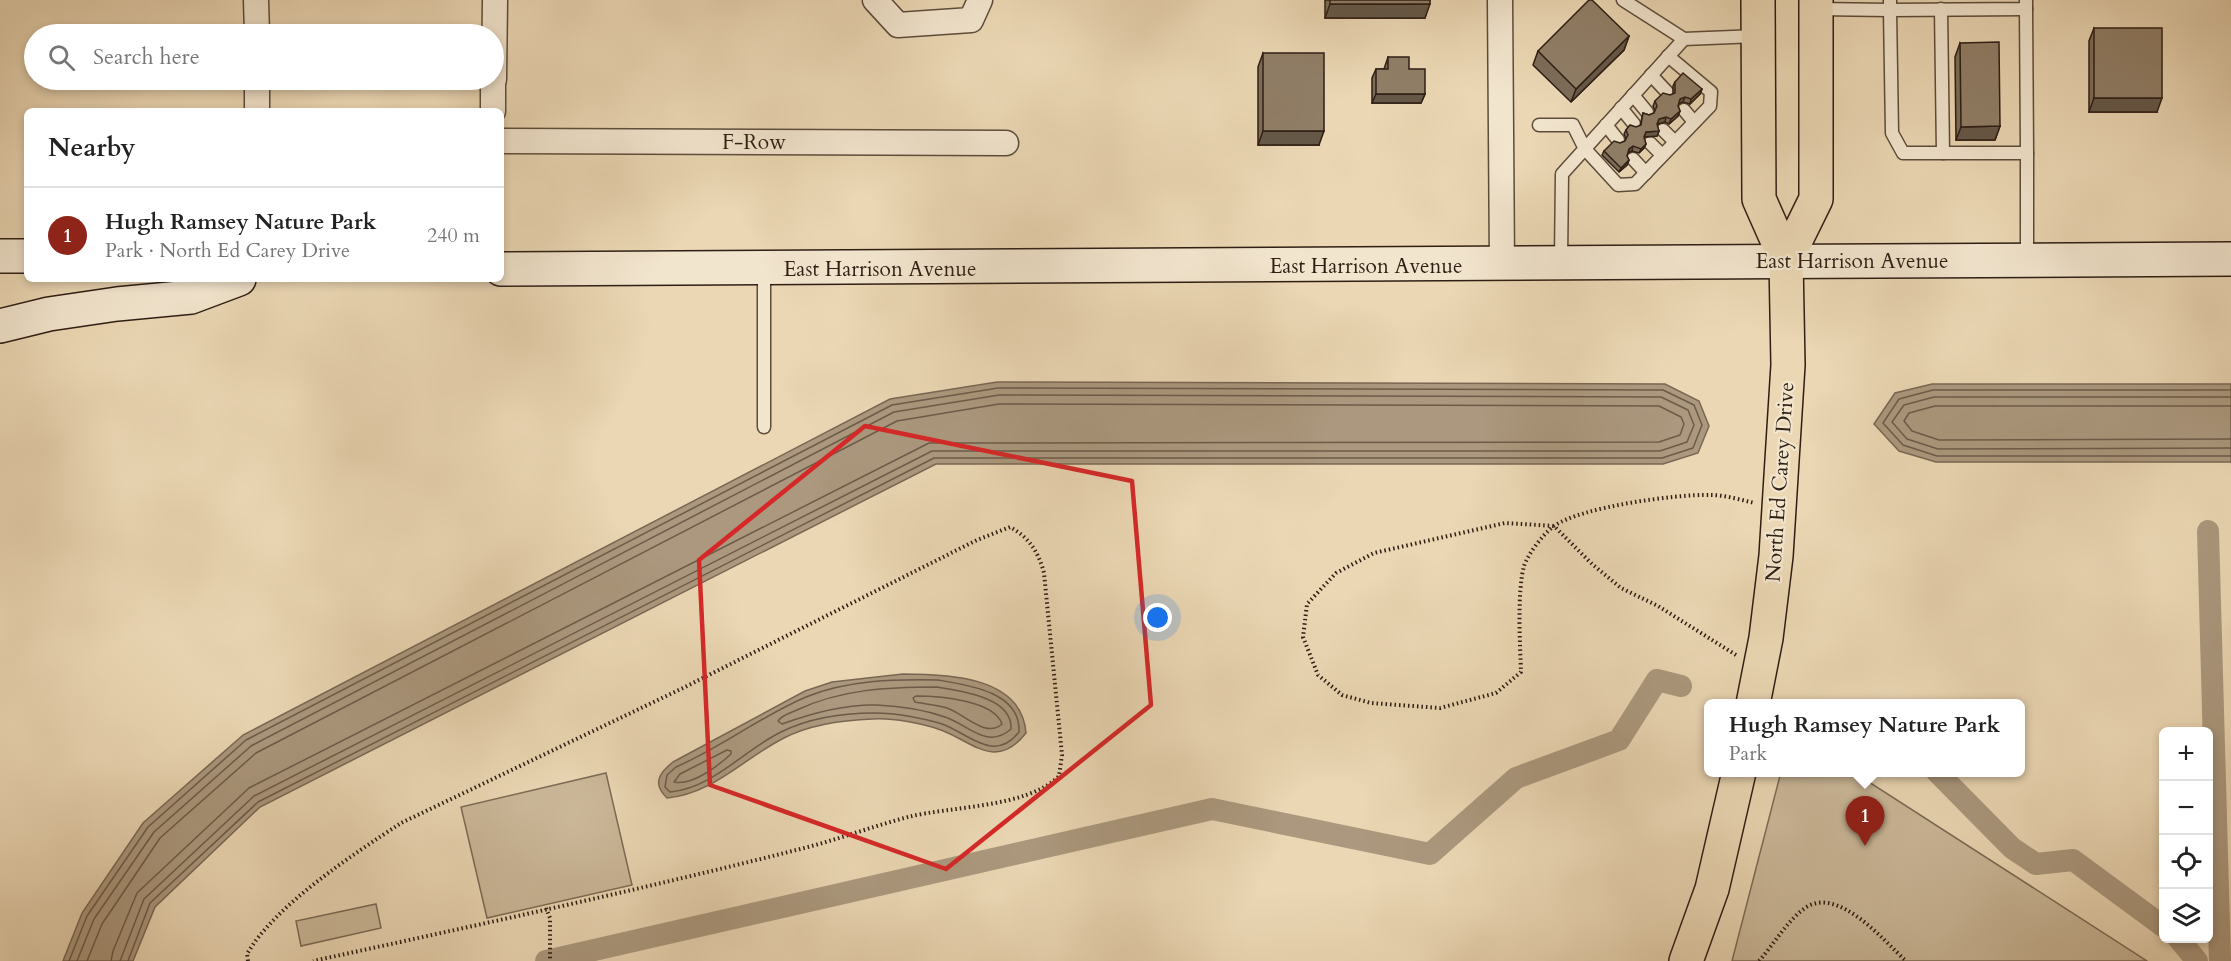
<!DOCTYPE html>
<html lang="en">
<head>
<meta charset="utf-8">
<style>
  :root { --surface:#fff; --page:#f2f2f2; --text:#222; --muted:#767676; --line:#e0e0e0; --accent:#8f2418 }
  body { margin:0; font-family:Cardo,serif; background:var(--page); color:var(--text) }
  .controls { position:absolute; right:18px; bottom:18px; display:grid; overflow:hidden; border-radius:9px; box-shadow:0 3px 9px #0003 }
  .controls button { width:54px; height:54px; display:grid; place-items:center; padding:0; border:0; border-bottom:2px solid var(--line); background:var(--surface); color:var(--text); font:30px sans-serif }
  .you { position:absolute; left:1158px; top:618px; width:21px; height:21px; margin:-15px; border:4px solid #fff; border-radius:50%; background:#1a73e8; box-shadow:0 0 0 9px #1a73e833 }
  .badge { display:grid; place-items:center; width:39px; height:39px; border-radius:50%; background:var(--accent); color:#fff; font-size:20px; font-weight:700 }
  .pin { position:absolute; translate:-50% -50px; filter:drop-shadow(0 2px 3px #0008) }
  .pin::after { content:''; position:absolute; top:32px; width:21px; height:18px; background:inherit; clip-path:polygon(0 0,100% 0,50% 100%) }
  .popup { position:absolute; left:1704px; top:699px; width:321px; height:78px; box-sizing:border-box; display:grid; place-content:center; border-radius:9px; background:var(--surface); filter:drop-shadow(0 2px 4px #0005); font-size:20px; white-space:nowrap; color:var(--muted) }
  .popup b { font-size:22px; color:var(--text) }
  .popup::after { content:''; position:absolute; left:50%; top:100%; margin-left:-12px; border:12px solid transparent; border-top-color:var(--surface) }
  .list { margin:0; padding:0; list-style:none }
  h2 { display:flex; justify-content:space-between; align-items:center; height:78px; margin:0; padding:0 24px; font-size:26px }
  h2 small { font-size:20px; font-weight:400; color:var(--muted) }
  .list li { display:grid; grid-template-columns:39px 1fr auto; gap:18px; align-items:center; box-sizing:border-box; height:96px; padding:0 24px; border-top:2px solid var(--line) }
  .list b { display:block; font-size:22px; white-space:nowrap }
  .list p { margin:0; font-size:20px; white-space:nowrap; color:var(--muted) }
  .list em { font-size:20px; font-style:normal; color:var(--muted) }
  .icon { flex:none; width:33px; height:33px; fill:none; stroke:currentColor; stroke-width:2; stroke-linecap:round; stroke-linejoin:round }
  .map { position:relative; flex:none; width:2231px; height:961px; overflow:hidden }
  .search { position:absolute; background:var(--surface); box-shadow:0 3px 9px #0003; left:24px; top:24px; width:480px; height:66px; display:flex; align-items:center; gap:15px; box-sizing:border-box; padding:0 21px; border-radius:33px; color:var(--muted); font-size:22px }
  .panel { position:absolute; background:var(--surface); box-shadow:0 3px 9px #0003; left:24px; top:108px; width:480px; height:174px; border-radius:9px }
  .map>svg:first-child { display:block }
  .green { fill:#cbb899; stroke:#7c6b56; stroke-width:1.5 }
  .water { fill:#ab987e; stroke:#796754; stroke-width:1.5 }
  .lines { fill:none; stroke-linecap:round; stroke-linejoin:round }
  .shore { stroke:#6c5b49; stroke-width:1.5 }
  .canal { stroke:#ab987e; stroke-width:22 }
  .lane-casing { stroke:#5d4c3c; stroke-width:15 }
  .street-casing { stroke:#5d4c3c; stroke-width:27 }
  .secondary-casing { stroke:#2e1e14; stroke-width:36 }
  .primary-casing { stroke:#2e1e14; stroke-width:36 }
  .path { stroke:#2e1e14; stroke-width:4; stroke-dasharray:1.5 3; stroke-linecap:butt }
  .lane { stroke:#f2e5ce; stroke-width:12 }
  .street { stroke:#f2e5ce; stroke-width:24 }
  .secondary { stroke:#f2e5ce; stroke-width:33 }
  .primary { stroke:#ebd7b4; stroke-width:33 }
  .wall { fill:#7c6c59; stroke:#2e1e14; stroke-width:1.5 }
  .shaded-wall { fill:#655848; stroke:#2e1e14; stroke-width:1.5 }
  .building { fill:#907e67; stroke:#2e1e14; stroke-width:1.5 }
  .marked { fill:none; stroke:#d62828; stroke-width:4.5; stroke-linejoin:round }
  .labels { text-anchor:middle; dominant-baseline:central; stroke-width:4.5; stroke-linejoin:round; paint-order:stroke }
  .street-label { font-size:21px; fill:#2e1e14; stroke:#f2e5ce }
</style>
</head>
<body>
<div class="map">
<svg width="2231" height="961" viewBox="0 0 2231 961">
  <rect width="100%" height="100%" fill="#ebd7b4"/>
  <filter id="stains"><feTurbulence type="fractalNoise" baseFrequency=".00333" numOctaves="4"/><feColorMatrix values="0 0 0 0 .2 0 0 0 0 .09 0 0 0 0 .02 0 0 0 .5 -.17"/></filter>
  <radialGradient id="worn" r=".72"><stop offset=".6" stop-color="#630" stop-opacity="0"/><stop offset="1" stop-color="#630" stop-opacity=".3"/></radialGradient>
  <g class="green">
    <path d="M 1781,772 L 1855,773 L 2147,961 L 1732,961 Z"/>
    <path d="M 606,773 L 632,885 L 487,918 L 461,807 Z"/>
    <path d="M 376,904 L 381,928 L 301,946 L 296,921 Z"/>
  </g>
  <g class="water">
    <path d="M 997,382 L 1665,384 L 1699,401 L 1709,426 L 1698,453 L 1663,464 L 936,464 L 260,807 L 155,907 L 133,961 L 63,961 L 82,913 L 143,823 L 243,735 L 890,399 Z"/>
    <path d="M 1932,384 L 2231,384 L 2231,462 L 1936,462 L 1899,451 L 1874,424 L 1895,393 Z"/>
    <path d="M 903,674 C 947,674 1022,676 1026,733 C 996,771 973,742 941,730 C 922,723 893,718 873,719 C 843,720 811,724 784,738 C 744,758 713,794 667,798 C 652,784 659,773 673,762 L 805,691 L 832,682 Z"/>
  </g>
  <g class="lines">
    <g class="shore">
      <path d="M 2231,390 L 1933,390 L 1899,399 L 1883,423 L 1903,445 L 1937,456 L 2231,456"/>
      <path d="M 2231,397 L 1934,397 L 1904,405 L 1892,422 L 1907,439 L 1938,449 L 2231,448"/>
      <path d="M 2231,406 L 1935,406 L 1909,413 L 1904,421 L 1912,431 L 1939,440 L 2231,439"/>
      <path d="M 938,680 C 968,685 1021,692 1019,732 C 994,764 968,733 942,724 C 923,718 895,713 875,713 C 844,713 809,718 781,732 C 744,750 713,788 670,792 L 665,787 L 667,775 L 676,767 C 722,747 761,716 806,697 C 847,680 895,679 938,680 Z"/>
      <path d="M 937,687 C 960,691 1013,697 1011,729 C 987,750 969,725 945,717 C 925,710 898,706 877,705 C 844,704 812,713 782,724 L 778,721 C 782,715 790,713 797,710 C 841,689 889,687 937,687 Z"/>
      <path d="M 916,696 C 938,696 994,700 1002,724 C 986,739 963,713 947,708 C 937,705 925,704 915,702 L 913,698 Z"/>
      <path d="M 727,750 L 731,751 L 731,754 C 718,766 692,786 674,782 L 680,774 Z"/>
      <path d="M 69,961 L 87,916 L 148,827 L 246,740 L 892,405 L 998,388 L 1663,390 L 1694,405 L 1702,425 L 1693,448 L 1662,458 L 934,458 L 258,802 L 150,903 L 128,961"/>
      <path d="M 77,961 L 94,919 L 154,832 L 251,746 L 894,412 L 999,395 L 1661,397 L 1688,410 L 1694,425 L 1687,442 L 1660,451 L 932,451 L 254,796 L 144,899 L 120,961"/>
      <path d="M 87,961 L 102,924 L 160,838 L 256,753 L 897,421 L 999,404 L 1659,406 L 1681,417 L 1684,424 L 1680,435 L 1659,442 L 929,443 L 249,788 L 137,893 L 113,951 L 111,961"/>
    </g>
    <g class="canal">
      <path d="M 2208,531 L 2220,961"/>
      <path d="M 1937,772 L 2012,848 L 2036,864 L 2073,860 L 2164,927"/>
      <path d="M 2178,938 L 2197,961"/>
      <path d="M 546,961 L 1212,809 L 1430,854 L 1516,778 L 1619,740 L 1657,680 L 1681,686"/>
    </g>
    <g class="lane-casing">
      <g id="lane">
        <path d="M 1623,0 L 1684,39 L 1757,36"/>
        <path d="M 2026,0 L 2026,9 L 1890,10 L 1892,133 L 1903,153 L 2027,153 L 2027,258"/>
        <path d="M 1817,9 L 1890,10 L 1890,0"/>
        <path d="M 1941,9 L 1943,153"/>
        <path d="M 2026,9 L 2027,153"/>
        <path d="M 1651,75 L 1667,92"/>
        <path d="M 1633,95 L 1647,112"/>
        <path d="M 1621,108 L 1634,124"/>
        <path d="M 1684,110 L 1694,122"/>
        <path d="M 1539,125 L 1573,125 L 1585,149 L 1618,185 L 1635,184 L 1710,106 L 1711,92 L 1668,56"/>
        <path d="M 1606,125 L 1618,140"/>
        <path d="M 1663,130 L 1675,142"/>
        <path d="M 1650,143 L 1662,155"/>
        <path d="M 1633,159 L 1646,173"/>
        <path d="M 1561,260 L 1562,174 L 1684,39"/>
        <path d="M 764,270 L 764,427"/>
      </g>
    </g>
    <g class="street-casing">
      <g id="street">
        <path d="M 256,0 L 257,34"/>
        <path d="M 875,0 L 898,25 L 971,20 L 980,0"/>
        <path d="M 1500,0 L 1502,265"/>
        <path d="M 494,79 L 495,0"/>
        <path d="M 257,80 L 257,111"/>
        <path d="M 493,111 L 493,80"/>
        <path d="M 501,141 L 1006,143"/>
      </g>
    </g>
    <g class="secondary-casing">
      <g id="secondary">
        <path d="M 0,256 L 27,256"/>
        <path d="M 501,269 L 2231,259"/>
        <path d="M 0,326 L 49,314 L 117,304 L 191,297 L 239,279"/>
      </g>
    </g>
    <g class="primary-casing">
      <g id="primary">
        <path d="M 1786,260 L 1816,199 L 1816,0"/>
        <path d="M 1753,704 L 1766,638 L 1776,556 L 1788,365 L 1786,260 L 1759,199 L 1758,0"/>
        <path d="M 1686,961 L 1712,889 L 1739,772"/>
      </g>
    </g>
    <g class="path">
      <path d="M 1736,655 L 1658,606 L 1621,588 L 1592,564 L 1554,526 L 1505,523 L 1374,553 L 1336,573 L 1307,604 L 1303,637 L 1318,675 L 1342,695 L 1371,703 L 1440,708 L 1496,693 L 1521,672 C 1520,644 1517,592 1524,566 C 1528,554 1543,534 1554,526 C 1581,507 1676,494 1710,495 C 1725,495 1741,500 1755,503"/>
      <path d="M 546,908 L 550,918 L 550,961"/>
      <path d="M 248,961 L 247,954 C 275,905 354,854 401,823 L 685,687 L 977,540 L 1010,527 C 1029,537 1039,553 1044,573 L 1062,755 L 1059,776 C 1027,808 951,806 908,817 C 874,826 842,838 808,847 C 644,889 478,925 313,961"/>
      <path d="M 1759,961 C 1774,944 1787,921 1805,908 C 1838,885 1884,941 1906,961"/>
    </g>
    <use href="#lane" class="lane"/>
    <use href="#street" class="street"/>
    <use href="#secondary" class="secondary"/>
    <use href="#primary" class="primary"/>
  </g>
  <g class="wall">
    <path d="M 1325,0 L 1430,0 L 1425,18 L 1325,18 Z"/>
    <path d="M 2094,28 L 2157,112 L 2089,112 L 2089,41 Z"/>
    <path d="M 1629,36 L 1624,50 L 1571,102 L 1533,65 L 1538,51 Z"/>
    <path d="M 1960,43 L 2000,126 L 1995,140 L 1956,140 L 1955,57 Z"/>
    <path d="M 1263,53 L 1319,145 L 1258,145 L 1258,67 Z"/>
    <path d="M 1388,57 L 1409,69 L 1425,94 L 1421,103 L 1372,103 L 1372,78 L 1376,69 L 1384,69 Z"/>
    <path d="M 1675,82 L 1702,89 L 1700,94 L 1690,104 L 1683,102 L 1678,104 L 1678,106 L 1680,111 L 1678,116 L 1669,124 L 1665,122 L 1658,124 L 1657,125 L 1659,131 L 1657,136 L 1645,137 L 1644,138 L 1646,144 L 1644,148 L 1639,153 L 1632,151 L 1627,153 L 1627,156 L 1629,160 L 1627,165 L 1619,172 L 1602,155 L 1604,151 L 1625,141 L 1626,139 L 1624,134 L 1626,130 L 1640,126 L 1643,113 L 1649,115 L 1654,113 L 1655,111 L 1653,106 L 1655,101 L 1673,94 L 1673,86 Z"/>
  </g>
  <g class="shaded-wall">
    <path d="M 1330,4 L 1430,4 L 1425,18 L 1325,18 Z"/>
    <path d="M 1629,36 L 1624,50 L 1571,102 L 1576,89 Z"/>
    <path d="M 1702,89 L 1700,94 L 1690,104 L 1691,99 Z"/>
    <path d="M 1376,94 L 1425,94 L 1421,103 L 1372,103 Z"/>
    <path d="M 1685,97 L 1683,102 L 1678,104 L 1680,99 Z"/>
    <path d="M 2094,98 L 2162,98 L 2157,112 L 2089,112 Z"/>
    <path d="M 1680,111 L 1678,116 L 1669,124 L 1671,119 Z"/>
    <path d="M 1666,117 L 1665,122 L 1658,124 L 1655,128 L 1659,119 Z"/>
    <path d="M 2000,126 L 1995,140 L 1956,140 L 1961,127 Z"/>
    <path d="M 1263,131 L 1324,131 L 1319,145 L 1258,145 Z"/>
    <path d="M 1659,131 L 1657,136 L 1645,137 L 1642,141 L 1646,132 Z"/>
    <path d="M 1646,144 L 1644,148 L 1639,153 L 1641,149 Z"/>
    <path d="M 1633,146 L 1632,151 L 1627,153 L 1629,149 Z"/>
    <path d="M 1629,160 L 1627,165 L 1619,172 L 1621,168 Z"/>
  </g>
  <g class="building">
    <rect x="1330" y="0" width="100" height="4"/>
    <path d="M 1589,0 L 1592,0 L 1629,36 L 1576,89 L 1538,51 Z"/>
    <rect x="2094" y="28" width="68" height="70"/>
    <path d="M 1999,42 L 2000,126 L 1961,127 L 1960,43 Z"/>
    <rect x="1263" y="53" width="61" height="78"/>
    <path d="M 1388,57 L 1409,57 L 1409,69 L 1425,69 L 1425,94 L 1376,94 L 1376,69 L 1388,69 Z"/>
    <path d="M 1683,73 L 1702,89 L 1691,99 L 1685,97 L 1680,99 L 1678,106 L 1680,111 L 1671,119 L 1666,117 L 1659,119 L 1657,124 L 1659,131 L 1646,132 L 1644,137 L 1646,144 L 1641,149 L 1633,146 L 1629,149 L 1627,156 L 1629,160 L 1621,168 L 1604,151 L 1614,141 L 1620,143 L 1625,141 L 1628,135 L 1626,130 L 1630,125 L 1636,127 L 1641,125 L 1643,113 L 1649,115 L 1654,113 L 1657,106 L 1655,101 L 1663,93 L 1670,95 L 1675,93 L 1675,82 Z"/>
  </g>
  <path class="marked" d="M 865,426 L 1132,481 L 1151,705 L 946,869 L 710,785 L 699,560 Z"/>
  <g class="labels">
    <g class="street-label">
      <text x="754" y="142">F-Row</text>
      <text x="1852" y="261">East Harrison Avenue</text>
      <text x="1366" y="266">East Harrison Avenue</text>
      <text x="880" y="269">East Harrison Avenue</text>
      <text transform="translate(1780 482) rotate(-86)">North Ed Carey Drive</text>
    </g>
  </g>
  <rect width="100%" height="100%" filter="url(#stains)"/>
  <rect width="100%" height="100%" fill="url(#worn)"/>
</svg>
<div class="controls">
<button>+</button>
<button>−</button>
<button><svg class="icon" aria-label="locate" viewBox="0 0 24 24"><circle cx="12" cy="12" r="6"/><path d="M12 2v4M12 18v4M2 12h4M18 12h4"/></svg></button>
<button><svg class="icon" aria-label="layers" viewBox="0 0 24 24"><path d="M12 4l9 5-9 5-9-5zM3 14l9 5 9-5"/></svg></button>
</div>
<div class="you"></div>
<div class="pin badge" style="left:1865px;top:846px">1</div>
<div class="popup"><b>Hugh Ramsey Nature Park</b>Park</div>
<div class="search"><svg class="icon" aria-label="search" viewBox="0 0 24 24"><circle cx="10" cy="10" r="6"/><path d="M15 15l6 6"/></svg>Search here</div>
<section class="panel">
<h2>Nearby<small></small></h2>
<ul class="list">
<li><span class="badge">1</span><div><b>Hugh Ramsey Nature Park</b><p>Park · North Ed Carey Drive</p></div><em>240 m</em></li>
</ul>
</section>
</div>
</body>
</html>
